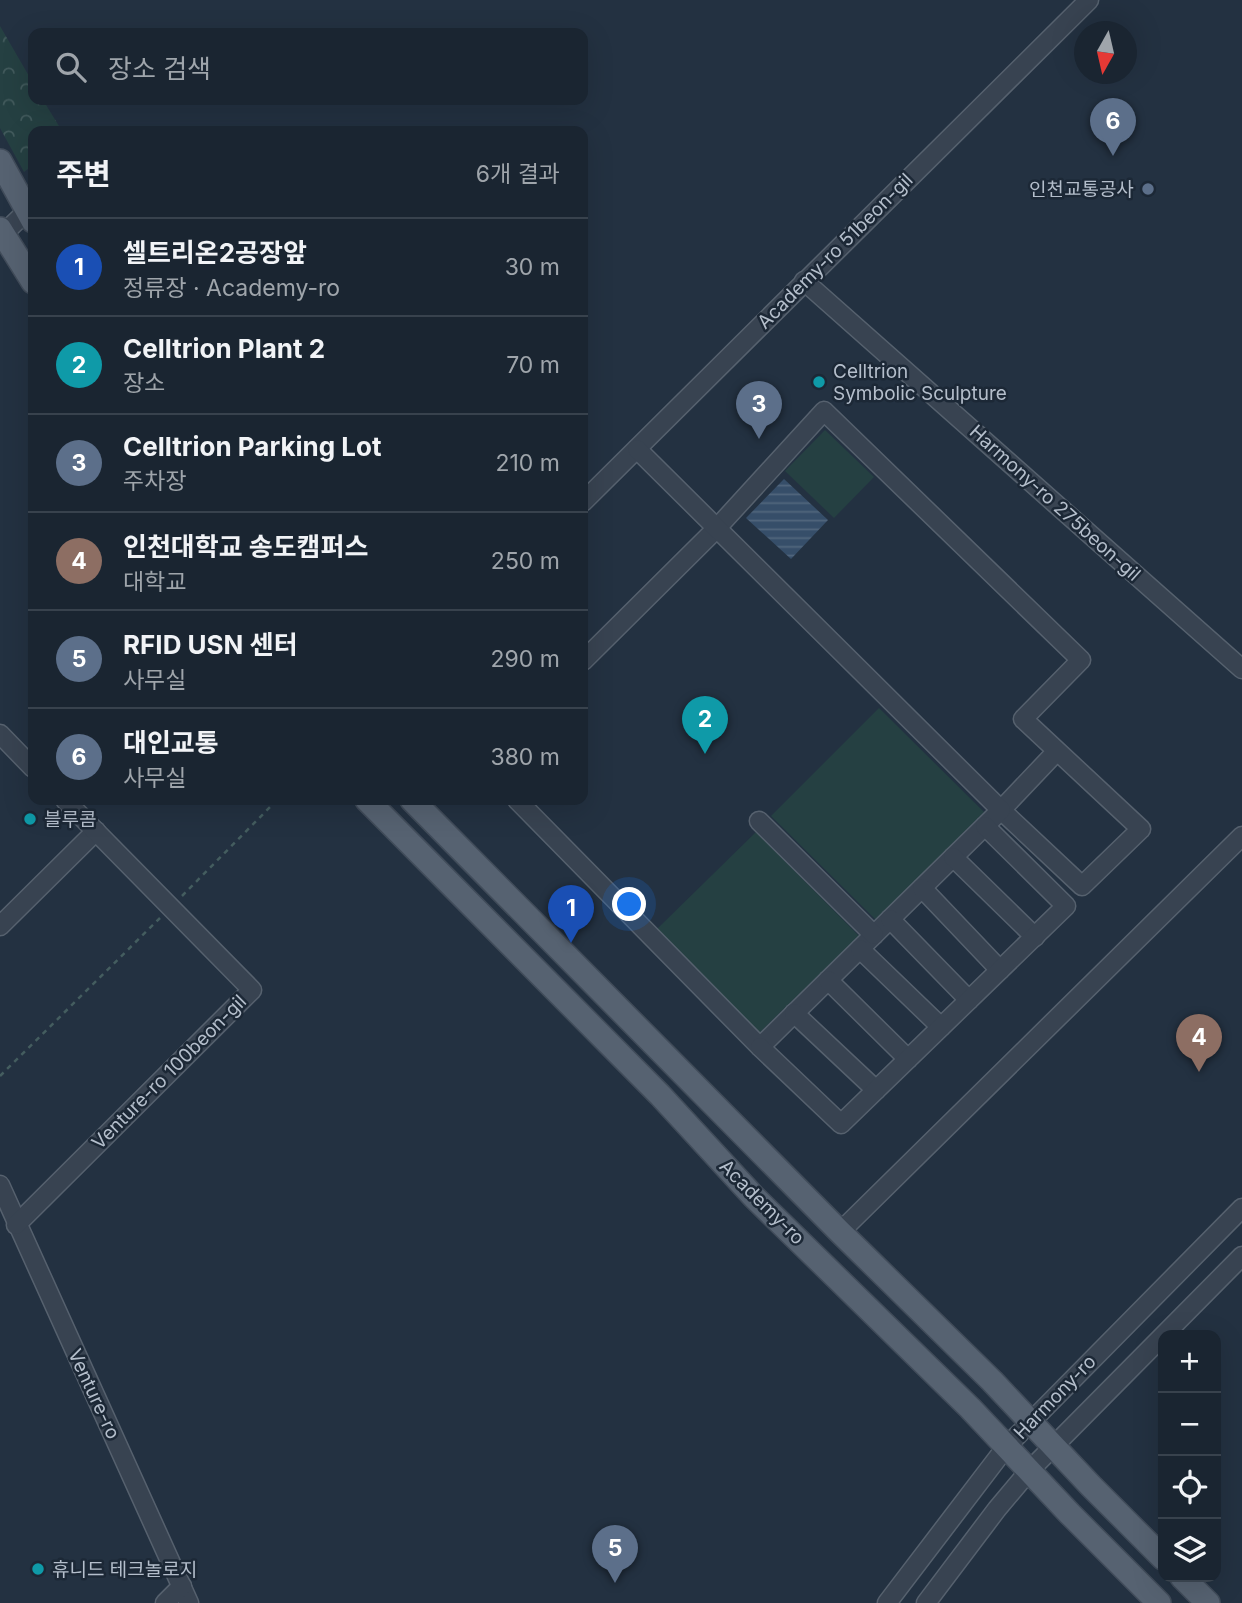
<!DOCTYPE html>
<html lang="ko">
<head>
<meta charset="utf-8">
<style>
  :root { --surface:#1a2531; --page:#27313d; --text:#f1f3f6; --muted:#9fa5ab; --line:#38424d; --accent:#86baff }
  body { margin:0; font-family:Inter,"Noto Sans KR",sans-serif; background:var(--page); color:var(--text) }
  .controls { position:absolute; right:21px; bottom:21px; display:grid; overflow:hidden; border-radius:14px; box-shadow:0 7px 28px #0002 }
  .controls button { width:63px; height:63px; display:grid; place-items:center; padding:0; border:0; border-bottom:2px solid var(--line); background:var(--surface); color:var(--text); font:35px sans-serif }
  .compass { position:absolute; left:1074px; top:21px; width:63px; height:63px; border-radius:50%; background:var(--surface); box-shadow:0 7px 28px #0002; rotate:188deg }
  .you { position:absolute; left:630px; top:905px; width:24px; height:24px; margin:-18px; border:5px solid #fff; border-radius:50%; background:#1a73e8; box-shadow:0 0 0 10px #1a73e833 }
  .badge { display:grid; place-items:center; width:46px; height:46px; border-radius:50%; background:var(--accent); color:#fff; font-size:23px; font-weight:700 }
  .pin { position:absolute; translate:-50% -58px; filter:drop-shadow(0 2px 4px #0008) }
  .pin::after { content:''; position:absolute; top:37px; width:24px; height:21px; background:inherit; clip-path:polygon(0 0,100% 0,50% 100%) }
  .list { margin:0; padding:0; list-style:none }
  h2 { display:flex; justify-content:space-between; align-items:center; height:91px; margin:0; padding:0 28px; font-size:30px }
  h2 small { font-size:23px; font-weight:400; color:var(--muted) }
  .list li { display:grid; grid-template-columns:46px 1fr auto; gap:21px; align-items:center; box-sizing:border-box; height:98px; padding:0 28px; border-top:2px solid var(--line) }
  .list b { display:block; font-size:26px; white-space:nowrap }
  .list p { margin:0; font-size:23px; white-space:nowrap; color:var(--muted) }
  .list em { font-size:23px; font-style:normal; color:var(--muted) }
  .icon { flex:none; width:38px; height:38px; fill:none; stroke:currentColor; stroke-width:2; stroke-linecap:round; stroke-linejoin:round }
  .map { position:relative; flex:none; width:1242px; height:1603px; overflow:hidden }
  .search { position:absolute; background:var(--surface); box-shadow:0 7px 28px #0002; left:28px; top:28px; width:560px; height:77px; display:flex; align-items:center; gap:18px; box-sizing:border-box; padding:0 24px; border-radius:14px; color:var(--muted); font-size:26px }
  .panel { position:absolute; background:var(--surface); box-shadow:0 7px 28px #0002; left:28px; top:126px; width:560px; height:679px; border-radius:14px }
  .map>svg:first-child { display:block }
  .grass { fill:#254042 }
  .forest { fill:url(#forest-crowns) }
  .water { fill:url(#water-rules) }
  .lines { fill:none; stroke-linecap:round; stroke-linejoin:round }
  .minor-casing { stroke:#56616e; stroke-width:21 }
  .major-casing { stroke:#414c5a; stroke-width:26 }
  .path { stroke:#445d5f; stroke-width:2.5; stroke-dasharray:5 5; stroke-linecap:butt }
  .minor { stroke:#384351; stroke-width:18 }
  .major { stroke:#566271; stroke-width:23 }
  .service-dot { fill:#5c6f8a; stroke:#1c2836; stroke-width:2.5 }
  .culture-dot { fill:#0f9aa8; stroke:#1c2836; stroke-width:2.5 }
  .labels { text-anchor:middle; dominant-baseline:central; stroke-width:5; stroke-linejoin:round; paint-order:stroke }
  .poi-label { font-size:19px; fill:#b4becb; stroke:#1c2836; text-anchor:start }
  .street-label { font-size:19px; fill:#b4becb; stroke:#1c2836 }
</style>
</head>
<body>
<div class="map">
<svg width="1242" height="1603" viewBox="0 0 1242 1603">
  <defs>
    <pattern id="forest-crowns" width="20" height="18" patternUnits="userSpaceOnUse" patternTransform="scale(1.75)"><rect width="20" height="18" fill="#254042"/><path d="M2 6a3 3 0 1 1 6 0M12 15a3 3 0 1 1 6 0" fill="none" stroke="#425a5c"/></pattern>
    <pattern id="water-rules" width="6" height="5" patternUnits="userSpaceOnUse" patternTransform="scale(1.75)"><rect width="6" height="5" fill="#364e69"/><path d="M0 2.5h6" fill="none" stroke="#51667d"/></pattern>
  </defs>
  <rect width="100%" height="100%" fill="#233141"/>
  <g class="grass">
    <path d="M 825,430 L 874,477 L 834,518 L 785,471 Z"/>
    <path d="M 879,708 L 984,812 L 876,920 L 771,816 Z"/>
    <path d="M 756,832 L 859,936 L 759,1033 L 657,929 Z"/>
  </g>
  <path class="forest" d="M 0,26 L 33,83 L 33,100 L 43,100 L 62,131 L 33,131 L 33,165 L 24,172 L 0,128 Z"/>
  <path class="water" d="M 784,479 L 828,520 L 791,559 L 746,518 Z"/>
  <g class="lines">
    <g class="minor-casing">
      <g id="minor">
        <path d="M 0,237 L 27,211"/>
        <path d="M 804,281 L 1242,669"/>
        <path d="M 583,502 L 1089,0"/>
        <path d="M 583,661 L 717,528 L 824,411 L 1081,660 L 1023,719 L 1141,829 L 1082,886 L 1001,810 L 1057,751"/>
        <path d="M 0,734 L 33,768"/>
        <path d="M 517,800 L 760,1047 L 1001,810 L 637,449"/>
        <path d="M 759,821 L 874,935"/>
        <path d="M 953,857 L 1035,937"/>
        <path d="M 922,888 L 1000,970"/>
        <path d="M 890,919 L 969,1000"/>
        <path d="M 0,926 L 96,831"/>
        <path d="M 860,949 L 941,1027"/>
        <path d="M 828,980 L 908,1059"/>
        <path d="M 794,1013 L 876,1090"/>
        <path d="M 760,1047 L 841,1124 L 1066,906 L 985,826"/>
        <path d="M 0,1185 L 189,1603"/>
        <path d="M 16,1225 L 252,990 L 65,800"/>
        <path d="M 840,1232 L 1242,836"/>
        <path d="M 165,1603 L 182,1586"/>
        <path d="M 887,1603 L 1006,1447 L 1242,1208"/>
        <path d="M 926,1603 L 997,1509 L 1029,1471 L 1242,1256"/>
      </g>
    </g>
    <g class="major-casing">
      <g id="major">
        <path d="M 0,161 L 33,221"/>
        <path d="M 0,229 L 33,282"/>
        <path d="M 367,800 L 660,1095 L 754,1197 L 970,1408 L 1070,1514 L 1159,1603"/>
        <path d="M 412,800 L 840,1232 L 992,1381 L 1091,1486 L 1163,1558"/>
        <path d="M 1182,1577 L 1208,1603"/>
      </g>
    </g>
    <g class="path">
      <path d="M 182,896 L 277,800"/>
      <path d="M 0,1076 L 160,918"/>
    </g>
    <use href="#minor" class="minor"/>
    <use href="#major" class="major"/>
  </g>
  <circle class="service-dot" cx="1148" cy="189" r="7"/>
  <g class="culture-dot">
    <circle cx="819" cy="382" r="7"/>
    <circle cx="30" cy="819" r="7"/>
    <circle cx="38" cy="1569" r="7"/>
  </g>
  <g class="labels">
    <g class="poi-label">
      <text x="1134" y="189" text-anchor="end">인천교통공사</text>
      <text x="833" y="371">Celltrion<tspan x="833" dy="22">Symbolic Sculpture</tspan></text>
      <text x="44" y="819">블루콤</text>
      <text x="52" y="1569">휴니드 테크놀로지</text>
    </g>
    <g class="street-label">
      <text transform="translate(835 251) rotate(-45)">Academy-ro 51beon-gil</text>
      <text transform="translate(1055 503) rotate(42)">Harmony-ro 275beon-gil</text>
      <text transform="translate(169 1072) rotate(-45)">Venture-ro 100beon-gil</text>
      <text transform="translate(762 1202) rotate(45)">Academy-ro</text>
      <text transform="translate(94 1394) rotate(65)">Venture-ro</text>
      <text transform="translate(1055 1397) rotate(-46)">Harmony-ro</text>
    </g>
  </g>
</svg>
<div class="controls">
<button>+</button>
<button>−</button>
<button><svg class="icon" aria-label="locate" viewBox="0 0 24 24"><circle cx="12" cy="12" r="6"/><path d="M12 2v4M12 18v4M2 12h4M18 12h4"/></svg></button>
<button><svg class="icon" aria-label="layers" viewBox="0 0 24 24"><path d="M12 4l9 5-9 5-9-5zM3 14l9 5 9-5"/></svg></button>
</div>
<svg class="compass" viewBox="-18 -18 36 36"><path d="M0-13l5 13h-10z" fill="#e53935"/><path d="M0 13l5-13h-10z" fill="#9fa5ab"/></svg>
<div class="you"></div>
<div class="pin badge" style="left:571px;top:943px;background:#1a4fb4">1</div>
<div class="pin badge" style="left:705px;top:754px;background:#0f9aa8">2</div>
<div class="pin badge" style="left:759px;top:439px;background:#5c6f8a">3</div>
<div class="pin badge" style="left:1199px;top:1072px;background:#8d6e63">4</div>
<div class="pin badge" style="left:615px;top:1583px;background:#5c6f8a">5</div>
<div class="pin badge" style="left:1113px;top:156px;background:#5c6f8a">6</div>
<div class="search"><svg class="icon" aria-label="search" viewBox="0 0 24 24"><circle cx="10" cy="10" r="6"/><path d="M15 15l6 6"/></svg>장소 검색</div>
<section class="panel">
<h2>주변<small>6개 결과</small></h2>
<ul class="list">
<li><span class="badge" style="background:#1a4fb4">1</span><div><b>셀트리온2공장앞</b><p>정류장 · Academy-ro</p></div><em>30 m</em></li>
<li><span class="badge" style="background:#0f9aa8">2</span><div><b>Celltrion Plant 2</b><p>장소</p></div><em>70 m</em></li>
<li><span class="badge" style="background:#5c6f8a">3</span><div><b>Celltrion Parking Lot</b><p>주차장</p></div><em>210 m</em></li>
<li><span class="badge" style="background:#8d6e63">4</span><div><b>인천대학교 송도캠퍼스</b><p>대학교</p></div><em>250 m</em></li>
<li><span class="badge" style="background:#5c6f8a">5</span><div><b>RFID USN 센터</b><p>사무실</p></div><em>290 m</em></li>
<li><span class="badge" style="background:#5c6f8a">6</span><div><b>대인교통</b><p>사무실</p></div><em>380 m</em></li>
</ul>
</section>
</div>
</body>
</html>
